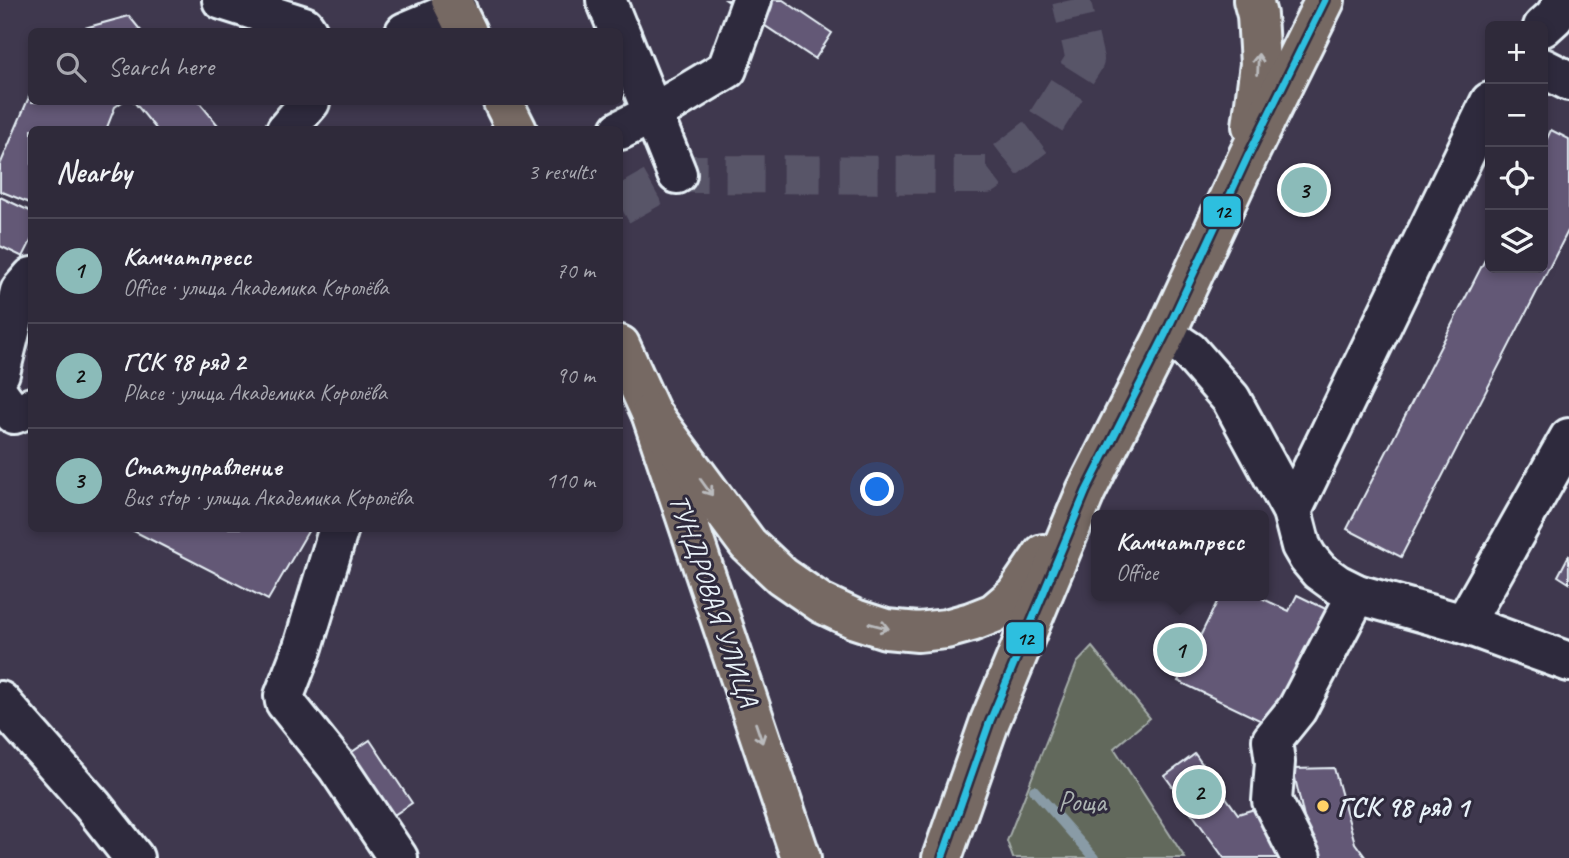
<!DOCTYPE html>
<html lang="en">
<head>
<meta charset="utf-8">
<style>
  :root { --surface:#2f2a3a; --page:#373242; --text:#f1f3f6; --muted:#a7a7af; --line:#4a4654; --accent:#8bbbb9 }
  body { margin:0; font-family:Caveat,sans-serif; background:var(--page); color:var(--text) }
  .controls { position:absolute; right:21px; top:21px; display:grid; overflow:hidden; border-radius:10px; box-shadow:0 4px 10px #0003 }
  .controls button { width:63px; height:63px; display:grid; place-items:center; padding:0; border:0; border-bottom:2px solid var(--line); background:var(--surface); color:var(--text); font:35px sans-serif }
  .you { position:absolute; left:878px; top:490px; width:24px; height:24px; margin:-18px; border:5px solid #fff; border-radius:50%; background:#1a73e8; box-shadow:0 0 0 10px #1a73e833 }
  .badge { display:grid; place-items:center; width:46px; height:46px; border-radius:50%; background:var(--accent); color:#111; font-size:23px; font-weight:700 }
  .pin { position:absolute; translate:-50% -50%; border:4px solid #fff; box-shadow:0 2px 7px #0006 }
  .popup { position:absolute; left:1091px; top:510px; width:178px; height:91px; box-sizing:border-box; display:grid; place-content:center; border-radius:10px; background:var(--surface); filter:drop-shadow(0 2px 5px #0005); font-size:23px; white-space:nowrap; color:var(--muted) }
  .popup b { font-size:26px; color:var(--text) }
  .popup::after { content:''; position:absolute; left:50%; top:100%; margin-left:-14px; border:14px solid transparent; border-top-color:var(--surface) }
  .list { margin:0; padding:0; list-style:none }
  h2 { display:flex; justify-content:space-between; align-items:center; height:91px; margin:0; padding:0 28px; font-size:30px }
  h2 small { font-size:23px; font-weight:400; color:var(--muted) }
  .list li { display:grid; grid-template-columns:46px 1fr auto; gap:21px; align-items:center; box-sizing:border-box; height:105px; padding:0 28px; border-top:2px solid var(--line) }
  .list b { display:block; font-size:26px; white-space:nowrap }
  .list p { margin:0; font-size:23px; white-space:nowrap; color:var(--muted) }
  .list em { font-size:23px; font-style:normal; color:var(--muted) }
  .icon { flex:none; width:38px; height:38px; fill:none; stroke:currentColor; stroke-width:2; stroke-linecap:round; stroke-linejoin:round }
  .map { position:relative; flex:none; width:1569px; height:858px; overflow:hidden }
  .search { position:absolute; background:var(--surface); box-shadow:0 4px 10px #0003; left:28px; top:28px; width:595px; height:77px; display:flex; align-items:center; gap:18px; box-sizing:border-box; padding:0 24px; border-radius:10px; color:var(--muted); font-size:26px }
  .panel { position:absolute; background:var(--surface); box-shadow:0 4px 10px #0003; left:28px; top:126px; width:595px; height:406px; border-radius:10px }
  .map>svg:first-child { display:block }
  .green { fill:#62695c; stroke:#a5adaa; stroke-width:2 }
  .lines { fill:none; stroke-linecap:round; stroke-linejoin:round }
  .stream { stroke:#899ba6; stroke-width:10 }
  .building { fill:#645976; stroke:#e8f1f8; stroke-width:2 }
  .minor-tunnel { stroke:#585468; stroke-width:38; stroke-dasharray:38 19; stroke-linecap:butt }
  .minor-casing { stroke:#e8f1f8; stroke-width:44 }
  .major-casing { stroke:#e8f1f8; stroke-width:44 }
  .minor { stroke:#2f2a3d; stroke-width:38 }
  .major { stroke:#766964; stroke-width:38 }
  .bus-1-casing { stroke:#2f2a3d; stroke-width:12 }
  .bus-1 { stroke:#2dbfdf; stroke-width:7 }
  .oneway { stroke:#babbbd }
  .poi-dot { fill:#ffd166; stroke:#2f2a3d; stroke-width:2.5 }
  .labels { text-anchor:middle; dominant-baseline:central; stroke-width:6; stroke-linejoin:round; paint-order:stroke }
  .street-label { font-size:28px; fill:#e8f1f8; stroke:#2f2a3d }
  .park-label { font-size:28px; fill:#acb4b2; stroke:#2f2a3d }
  .poi-label { font-size:28px; font-weight:bold; fill:#e8f1f8; stroke:#2f2a3d; text-anchor:start }
  .line-badge { stroke:#2f2a3d; stroke-width:2.5 }
  .pale-badge-label { font-size:19px; text-anchor:middle; font-weight:bold; fill:#111 }
</style>
</head>
<body>
<div class="map">
<svg width="1569" height="858" viewBox="0 0 1569 858">
  <rect width="100%" height="100%" fill="#3f384e"/>
  <filter id="ink" filterUnits="userSpaceOnUse"><feTurbulence type="fractalNoise" baseFrequency=".0143" numOctaves="2"/><feDisplacementMap in="SourceGraphic" scale="14" xChannelSelector="R" yChannelSelector="G"/><feConvolveMatrix kernelMatrix="1 2 1 2 8 2 1 2 1" color-interpolation-filters="sRGB"/></filter>
  <g filter="url(#ink)">
    <path class="green" d="M 1092,647 L 1150,718 L 1114,748 L 1185,858 L 1013,858 L 1007,841 L 1077,663 Z"/>
    <g class="lines">
      <path class="stream" d="M 1034,790 L 1094,858"/>
    </g>
    <g class="building">
      <path d="M 726,0 L 783,0 L 832,33 L 815,59 Z"/>
      <path d="M 129,16 L 142,32 L 78,32 L 81,29 Z"/>
      <path d="M 32,90 L 32,102 L 122,102 L 115,107 L 106,130 L 32,130 L 32,204 L 0,191 L 0,165 Z"/>
      <path d="M 134,102 L 199,102 L 222,130 L 157,130 Z"/>
      <path d="M 1551,130 L 1569,139 L 1569,229 L 1401,557 L 1347,529 L 1490,250 L 1490,268 L 1543,268 L 1543,147 Z"/>
      <path d="M 0,197 L 32,212 L 32,239 L 23,257 L 0,246 Z"/>
      <path d="M 128,528 L 310,528 L 268,600 Z"/>
      <path d="M 1569,555 L 1569,583 L 1558,576 Z"/>
      <path d="M 1297,595 L 1332,612 L 1276,728 L 1178,681 L 1220,596 L 1257,596 L 1289,611 Z"/>
      <path d="M 370,740 L 412,803 L 382,823 L 340,760 Z"/>
      <path d="M 1195,754 L 1238,814 L 1261,807 L 1284,858 L 1224,858 L 1165,776 Z"/>
      <path d="M 1334,768 L 1355,843 L 1366,858 L 1313,858 L 1293,769 Z"/>
    </g>
    <g class="lines">
      <path class="minor-tunnel" d="M 620,206 L 677,174 L 986,175 L 1037,136 L 1085,60 L 1071,0"/>
      <g class="minor-casing">
        <g id="minor">
          <path d="M 222,0 L 304,26 L 308,32"/>
          <path d="M 606,0 L 619,32"/>
          <path d="M 1543,27 L 1554,17 L 1565,0"/>
          <path d="M 405,32 L 457,10"/>
          <path d="M 620,32 L 677,174"/>
          <path d="M 1543,68 L 1569,81"/>
          <path d="M 286,130 L 310,102"/>
          <path d="M 620,130 L 652,114 L 727,69 L 752,0"/>
          <path d="M 1165,335 L 1189,351 L 1231,399 L 1292,511 L 1301,546 L 1308,558 L 1319,571 L 1337,584 L 1357,594 L 1464,624 L 1569,662"/>
          <path d="M 0,373 L 20,291 L 32,277"/>
          <path d="M 0,395 L 14,414 L 32,407"/>
          <path d="M 1292,511 L 1490,102"/>
          <path d="M 339,528 L 303,647 L 284,696 L 285,702 L 337,767 L 398,858"/>
          <path d="M 1464,624 L 1569,438"/>
          <path d="M 0,701 L 92,805 L 134,858"/>
          <path d="M 1301,858 L 1272,801 L 1275,762 L 1272,740 L 1297,709 L 1357,594"/>
        </g>
      </g>
      <g class="major-casing">
        <g id="major">
          <path d="M 451,0 L 467,32"/>
          <path d="M 503,102 L 517,130"/>
          <path d="M 1252,126 L 1260,64 L 1257,15 L 1253,0"/>
          <path d="M 620,345 L 651,413 L 801,858"/>
          <path d="M 651,413 L 748,544 L 782,576 L 821,603 L 855,619 L 886,629 L 918,632 L 946,629 L 971,622 L 994,613 L 1015,595 L 1043,554"/>
          <path d="M 942,858 L 990,721 L 1086,491 L 1165,335 L 1248,156 L 1325,0"/>
        </g>
      </g>
      <use href="#minor" class="minor"/>
      <use href="#major" class="major"/>
      <g class="bus-1-casing">
        <path id="bus-1" d="M 942,858 L 990,721 L 1086,491 L 1165,335 L 1248,156 L 1325,0"/>
      </g>
      <use href="#bus-1" class="bus-1"/>
    </g>
    <defs><path id="oneway-shaft" d="M-6 0H5M1.5-3L5.5 0L1.5 3" fill="none" stroke-width="1.6" stroke-linecap="round" stroke-linejoin="round" transform="scale(1.75)"/></defs>
    <g class="oneway">
      <use href="#oneway-shaft" transform="translate(1258 64) rotate(-88)"/>
      <use href="#oneway-shaft" transform="translate(706 487) rotate(54)"/>
      <use href="#oneway-shaft" transform="translate(879 626) rotate(15)"/>
      <use href="#oneway-shaft" transform="translate(759 733) rotate(71)"/>
    </g>
  </g>
  <circle class="poi-dot" cx="1323" cy="806" r="7"/>
  <g class="labels">
    <g class="street-label">
      <text transform="translate(714 600) rotate(71)">ТУНДРОВАЯ УЛИЦА</text>
    </g>
    <g class="park-label">
      <text x="1082" y="801">Роща</text>
    </g>
    <g class="poi-label">
      <text x="1337" y="806">ГСК 98 ряд 1</text>
    </g>
  </g>
  <g class="line-badge">
    <rect x="1202" y="195" width="40" height="33" rx="7" fill="#2dbfdf"/>
    <rect x="1005" y="621" width="40" height="34" rx="7" fill="#2dbfdf"/>
  </g>
  <g class="pale-badge-label">
    <text x="1222" y="218">12</text>
    <text x="1025" y="645">12</text>
  </g>
</svg>
<div class="controls">
<button>+</button>
<button>−</button>
<button><svg class="icon" aria-label="locate" viewBox="0 0 24 24"><circle cx="12" cy="12" r="6"/><path d="M12 2v4M12 18v4M2 12h4M18 12h4"/></svg></button>
<button><svg class="icon" aria-label="layers" viewBox="0 0 24 24"><path d="M12 4l9 5-9 5-9-5zM3 14l9 5 9-5"/></svg></button>
</div>
<div class="you"></div>
<div class="pin badge" style="left:1180px;top:650px">1</div>
<div class="popup"><b>Камчатпресс</b>Office</div>
<div class="pin badge" style="left:1199px;top:792px">2</div>
<div class="pin badge" style="left:1304px;top:190px">3</div>
<div class="search"><svg class="icon" aria-label="search" viewBox="0 0 24 24"><circle cx="10" cy="10" r="6"/><path d="M15 15l6 6"/></svg>Search here</div>
<section class="panel">
<h2>Nearby<small>3 results</small></h2>
<ul class="list">
<li><span class="badge">1</span><div><b>Камчатпресс</b><p>Office · улица Академика Королёва</p></div><em>70 m</em></li>
<li><span class="badge">2</span><div><b>ГСК 98 ряд 2</b><p>Place · улица Академика Королёва</p></div><em>90 m</em></li>
<li><span class="badge">3</span><div><b>Статуправление</b><p>Bus stop · улица Академика Королёва</p></div><em>110 m</em></li>
</ul>
</section>
</div>
</body>
</html>
